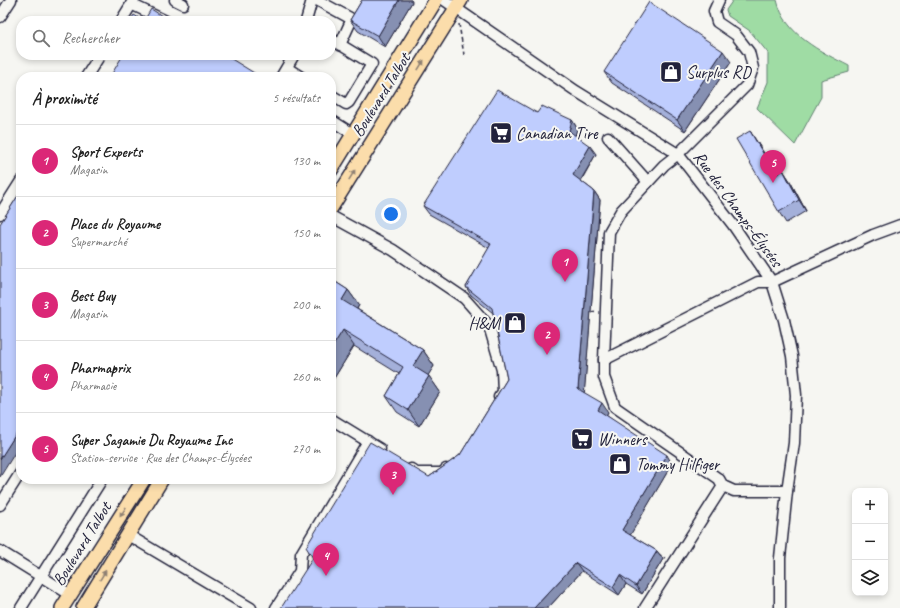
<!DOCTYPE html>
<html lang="fr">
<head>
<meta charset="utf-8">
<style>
  :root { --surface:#fff; --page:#f2f2f2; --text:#222; --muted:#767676; --line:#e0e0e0; --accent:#db2777 }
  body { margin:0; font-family:Caveat,sans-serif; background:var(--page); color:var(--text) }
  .controls { position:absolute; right:12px; bottom:12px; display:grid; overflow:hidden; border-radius:8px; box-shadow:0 2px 6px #0003 }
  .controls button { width:36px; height:36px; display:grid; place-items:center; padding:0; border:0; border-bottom:1px solid var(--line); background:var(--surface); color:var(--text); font:20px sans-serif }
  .you { position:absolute; left:391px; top:214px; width:14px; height:14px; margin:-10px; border:3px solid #fff; border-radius:50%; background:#1a73e8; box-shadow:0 0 0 6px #1a73e833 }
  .badge { display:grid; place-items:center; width:26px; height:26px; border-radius:50%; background:var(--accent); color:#fff; font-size:13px; font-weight:700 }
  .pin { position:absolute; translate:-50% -33px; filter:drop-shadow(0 1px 2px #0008) }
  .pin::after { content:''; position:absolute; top:21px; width:14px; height:12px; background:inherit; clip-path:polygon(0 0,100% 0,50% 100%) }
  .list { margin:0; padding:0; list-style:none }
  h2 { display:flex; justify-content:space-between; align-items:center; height:52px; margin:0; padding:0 16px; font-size:17px }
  h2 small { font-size:13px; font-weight:400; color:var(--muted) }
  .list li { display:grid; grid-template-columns:26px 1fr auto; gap:12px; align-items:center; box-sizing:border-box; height:72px; padding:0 16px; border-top:1px solid var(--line) }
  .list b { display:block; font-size:15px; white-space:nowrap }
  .list p { margin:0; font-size:13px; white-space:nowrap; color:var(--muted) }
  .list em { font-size:13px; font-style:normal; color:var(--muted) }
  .icon { flex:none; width:22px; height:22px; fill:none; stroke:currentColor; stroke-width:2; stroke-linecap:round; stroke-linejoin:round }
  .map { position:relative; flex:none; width:900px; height:608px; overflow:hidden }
  .search { position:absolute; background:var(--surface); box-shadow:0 2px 6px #0003; left:16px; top:16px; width:320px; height:44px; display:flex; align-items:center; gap:10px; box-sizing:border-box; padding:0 14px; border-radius:16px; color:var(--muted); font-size:15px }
  .panel { position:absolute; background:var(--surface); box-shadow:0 2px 6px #0003; left:16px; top:72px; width:320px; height:412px; border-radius:16px }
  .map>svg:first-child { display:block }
  .green { fill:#9fdca4; stroke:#607f70 }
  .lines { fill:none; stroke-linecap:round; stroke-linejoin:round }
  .minor-casing { stroke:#22223b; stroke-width:13 }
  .major-casing { stroke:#22223b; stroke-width:16 }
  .path { stroke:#22223b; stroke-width:1.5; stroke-dasharray:4 3; stroke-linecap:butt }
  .minor { stroke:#f6f6f2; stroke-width:10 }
  .major { stroke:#fbddab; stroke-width:13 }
  .wall { fill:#a4b0da; stroke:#22223b }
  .shaded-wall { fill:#8690b2; stroke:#22223b }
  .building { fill:#bfcdfe; stroke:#22223b }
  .oneway { fill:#8e8073 }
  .labels { text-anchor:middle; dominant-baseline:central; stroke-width:4; stroke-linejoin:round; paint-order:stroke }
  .poi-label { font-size:17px; fill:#22223b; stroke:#f6f6f2; text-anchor:start }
  .street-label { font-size:17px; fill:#22223b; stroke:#f6f6f2 }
</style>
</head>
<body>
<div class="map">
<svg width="900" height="608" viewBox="0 0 900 608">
  <rect width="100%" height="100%" fill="#f6f6f2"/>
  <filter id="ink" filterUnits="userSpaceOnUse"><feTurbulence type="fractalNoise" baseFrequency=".025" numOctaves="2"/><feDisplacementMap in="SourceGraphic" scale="8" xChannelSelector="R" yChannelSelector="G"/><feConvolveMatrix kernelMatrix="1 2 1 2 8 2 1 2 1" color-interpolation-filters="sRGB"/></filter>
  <g filter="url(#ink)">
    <path class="green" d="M 733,0 L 777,0 C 785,35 820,51 849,66 L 849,72 L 821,80 L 821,97 L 795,145 L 757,108 L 768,82 L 768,53 L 750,31 L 728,16 L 726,10 Z"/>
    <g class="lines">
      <g class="minor-casing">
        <g id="minor">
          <path d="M 175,0 L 183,4"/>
          <path d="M 317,0 L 350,18 L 351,21 L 340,45"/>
          <path d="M 444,0 L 576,91 L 678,154 L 733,225 L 772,282 L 784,320 L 792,356 L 796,395 L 794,443 L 787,491 L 780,558 L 780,608"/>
          <path d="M 719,0 L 714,11 L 717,22 L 736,35 L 749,52 L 753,68 L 747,85 L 678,154 L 664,165 L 621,211 L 609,232 L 604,360 L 604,377 L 615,407 L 719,479 L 723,486"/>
          <path d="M 131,4 L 166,21"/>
          <path d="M 0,17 L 11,0"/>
          <path d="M 121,21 L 134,0"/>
          <path d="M 306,21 L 312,0"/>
          <path d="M 331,39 L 372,64 L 349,102 L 346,104 L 331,95"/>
          <path d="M 287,68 L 301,77"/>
          <path d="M 86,77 L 100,55"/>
          <path d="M 281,77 L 294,55"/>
          <path d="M 331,120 L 353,134"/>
          <path d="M 608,137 L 648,182"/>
          <path d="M 0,214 L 21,181"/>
          <path d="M 331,216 L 393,250 L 464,298 L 489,326 L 502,370 L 503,392 L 499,397"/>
          <path d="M 604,360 L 758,282 L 772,282 L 873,235 L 900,225"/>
          <path d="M 331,419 L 380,449"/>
          <path d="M 411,469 L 416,473 L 442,473 L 446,469"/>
          <path d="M 0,505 L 21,472"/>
          <path d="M 128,535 L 251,608"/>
          <path d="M 0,551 L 71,595"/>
          <path d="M 21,608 L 102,479"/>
          <path d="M 276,608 L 300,571 L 301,554 L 368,441"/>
          <path d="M 645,608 L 723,486 L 734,491 L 787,491"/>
        </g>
      </g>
      <g class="major-casing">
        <g id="major">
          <path d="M 331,170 L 436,0"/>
          <path d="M 331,208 L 461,0"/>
          <path d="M 62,608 L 144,479"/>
          <path d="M 83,608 L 162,479"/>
        </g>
      </g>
      <g class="path">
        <path d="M 459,24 L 464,55"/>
        <path d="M 591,312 L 597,311"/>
        <path d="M 658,554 L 665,558"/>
      </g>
      <use href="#minor" class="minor"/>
      <use href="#major" class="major"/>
    </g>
    <g class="wall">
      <path d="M 362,0 L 411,0 L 412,2 L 385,47 L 358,31 L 350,20 Z"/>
      <path d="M 731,62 L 685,131 L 612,83 L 604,72 Z"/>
      <path d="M 537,113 L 572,120 L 577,128 L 576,135 L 596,154 L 581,181 L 594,191 L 600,200 L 584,393 L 608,412 L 606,415 L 672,464 L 630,535 L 657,551 L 663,559 L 642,594 L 626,584 L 619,595 L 582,571 L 548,608 L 281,608 L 429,477 L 460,455 L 507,379 L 493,313 L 471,295 L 466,287 L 489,248 L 429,214 L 423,206 Z"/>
      <path d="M 750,131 L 757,142 L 777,174 L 783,170 L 790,181 L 806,211 L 786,223 L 779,212 Z"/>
      <path d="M 331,279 L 348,290 L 359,305 L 357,309 L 423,350 L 434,366 L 428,375 L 440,392 L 419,426 L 397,412 L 386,396 L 399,374 L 354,346 L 331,383 Z"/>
    </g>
    <g class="shaded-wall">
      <path d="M 399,0 L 411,0 L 412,2 L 385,47 L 378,36 Z"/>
      <path d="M 723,51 L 731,62 L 685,131 L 677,120 Z"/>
      <path d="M 572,120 L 577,128 L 575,139 L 569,131 Z"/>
      <path d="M 750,131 L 757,142 L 784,186 L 776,175 Z"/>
      <path d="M 590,146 L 596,154 L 579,183 L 573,175 Z"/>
      <path d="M 783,170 L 790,181 L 806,211 L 799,200 Z"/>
      <path d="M 594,191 L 600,200 L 584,397 L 578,389 Z"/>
      <path d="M 348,290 L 359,305 L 353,316 L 342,300 Z"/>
      <path d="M 343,330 L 354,346 L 331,383 L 331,349 Z"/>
      <path d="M 423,350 L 434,366 L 424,382 L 413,366 Z"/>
      <path d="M 429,376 L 440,392 L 419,426 L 408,410 Z"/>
      <path d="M 602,403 L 608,412 L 604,419 L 598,410 Z"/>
      <path d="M 21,426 L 21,443 L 0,477 L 0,459 Z"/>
      <path d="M 667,455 L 672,464 L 628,539 L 622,530 Z"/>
      <path d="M 657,551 L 663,559 L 642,594 L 636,586 Z"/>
      <path d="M 576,563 L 582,571 L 548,608 L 534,608 Z"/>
      <path d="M 620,575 L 626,584 L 619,595 L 613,587 Z"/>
    </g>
    <g class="building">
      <path d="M 362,0 L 399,0 L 378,36 L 350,20 Z"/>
      <path d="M 649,2 L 723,51 L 677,120 L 604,72 Z"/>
      <path d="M 151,9 L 170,21 L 144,21 Z"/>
      <path d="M 134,15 L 144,21 L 130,21 Z"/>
      <path d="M 123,55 L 225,55 L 259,76 L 258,77 L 110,77 Z"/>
      <path d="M 497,90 L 537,113 L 542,106 L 572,120 L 569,131 L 590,146 L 573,175 L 594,191 L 578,389 L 602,403 L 598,410 L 667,455 L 622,530 L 657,551 L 636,586 L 620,575 L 613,587 L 576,563 L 534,608 L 281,608 L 313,558 L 306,547 L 370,442 L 429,477 L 460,455 L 507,379 L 492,308 L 466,287 L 491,244 L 423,206 Z"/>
      <path d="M 750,131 L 776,175 L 783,170 L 799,200 L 779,212 L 736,139 Z"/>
      <path d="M 21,191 L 21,426 L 0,459 L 0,224 Z"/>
      <path d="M 331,279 L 348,290 L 342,300 L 423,350 L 413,366 L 429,376 L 408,410 L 386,396 L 403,367 L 343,330 L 331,349 Z"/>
    </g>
    <defs><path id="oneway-solid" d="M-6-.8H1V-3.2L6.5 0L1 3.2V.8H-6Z"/></defs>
    <g class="oneway">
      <use href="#oneway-solid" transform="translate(421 65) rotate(-58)"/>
      <use href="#oneway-solid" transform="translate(352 175) rotate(-58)"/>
      <use href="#oneway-solid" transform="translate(123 512) rotate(122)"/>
      <use href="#oneway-solid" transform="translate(103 575) rotate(-58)"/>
    </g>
  </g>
  <defs>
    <g id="shop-square" transform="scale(1.15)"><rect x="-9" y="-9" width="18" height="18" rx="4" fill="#22223b" stroke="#f6f6f2"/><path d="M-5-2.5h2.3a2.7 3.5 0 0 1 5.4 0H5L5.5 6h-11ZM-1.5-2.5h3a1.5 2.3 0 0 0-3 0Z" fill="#fff"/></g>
    <g id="supermarket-square" transform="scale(1.15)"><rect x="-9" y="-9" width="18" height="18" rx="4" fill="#22223b" stroke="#f6f6f2"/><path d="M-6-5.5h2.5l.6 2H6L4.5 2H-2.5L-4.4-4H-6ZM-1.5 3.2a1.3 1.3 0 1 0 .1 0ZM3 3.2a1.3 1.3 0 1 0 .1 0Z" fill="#fff"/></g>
  </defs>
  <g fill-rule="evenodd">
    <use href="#shop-square" x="671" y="72"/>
    <use href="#supermarket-square" x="501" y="133"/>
    <use href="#shop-square" x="515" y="323"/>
    <use href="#supermarket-square" x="582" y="439"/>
    <use href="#shop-square" x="620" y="464"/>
  </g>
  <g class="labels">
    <g class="poi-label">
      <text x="686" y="72">Surplus RD</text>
      <text x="516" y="133">Canadian Tire</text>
      <text x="500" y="323" text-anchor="end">H&amp;M</text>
      <text x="598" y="439">Winners</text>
      <text x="636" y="464">Tommy Hilfiger</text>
    </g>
    <g class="street-label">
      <text transform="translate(381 95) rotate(-58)">Boulevard Talbot</text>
      <text transform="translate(738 209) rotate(54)">Rue des Champs-Élysées</text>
      <text transform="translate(82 544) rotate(-58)">Boulevard Talbot</text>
    </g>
  </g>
</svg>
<div class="controls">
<button>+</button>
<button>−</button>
<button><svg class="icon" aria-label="layers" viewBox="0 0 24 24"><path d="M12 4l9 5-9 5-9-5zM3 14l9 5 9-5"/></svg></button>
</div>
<div class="you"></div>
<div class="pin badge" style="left:565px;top:282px">1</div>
<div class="pin badge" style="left:547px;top:355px">2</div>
<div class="pin badge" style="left:393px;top:495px">3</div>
<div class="pin badge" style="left:326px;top:576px">4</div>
<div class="pin badge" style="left:773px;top:183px">5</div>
<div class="search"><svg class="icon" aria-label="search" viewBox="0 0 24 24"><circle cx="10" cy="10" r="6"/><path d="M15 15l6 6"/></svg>Rechercher</div>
<section class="panel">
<h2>À proximité<small>5 résultats</small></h2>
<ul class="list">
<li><span class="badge">1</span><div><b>Sport Experts</b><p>Magasin</p></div><em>130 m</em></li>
<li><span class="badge">2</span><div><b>Place du Royaume</b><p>Supermarché</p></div><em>150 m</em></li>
<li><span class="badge">3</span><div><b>Best Buy</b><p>Magasin</p></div><em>200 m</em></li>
<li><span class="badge">4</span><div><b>Pharmaprix</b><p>Pharmacie</p></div><em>260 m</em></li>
<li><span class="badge">5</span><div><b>Super Sagamie Du Royaume Inc</b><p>Station-service · Rue des Champs-Élysées</p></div><em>270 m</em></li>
</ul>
</section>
</div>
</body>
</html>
